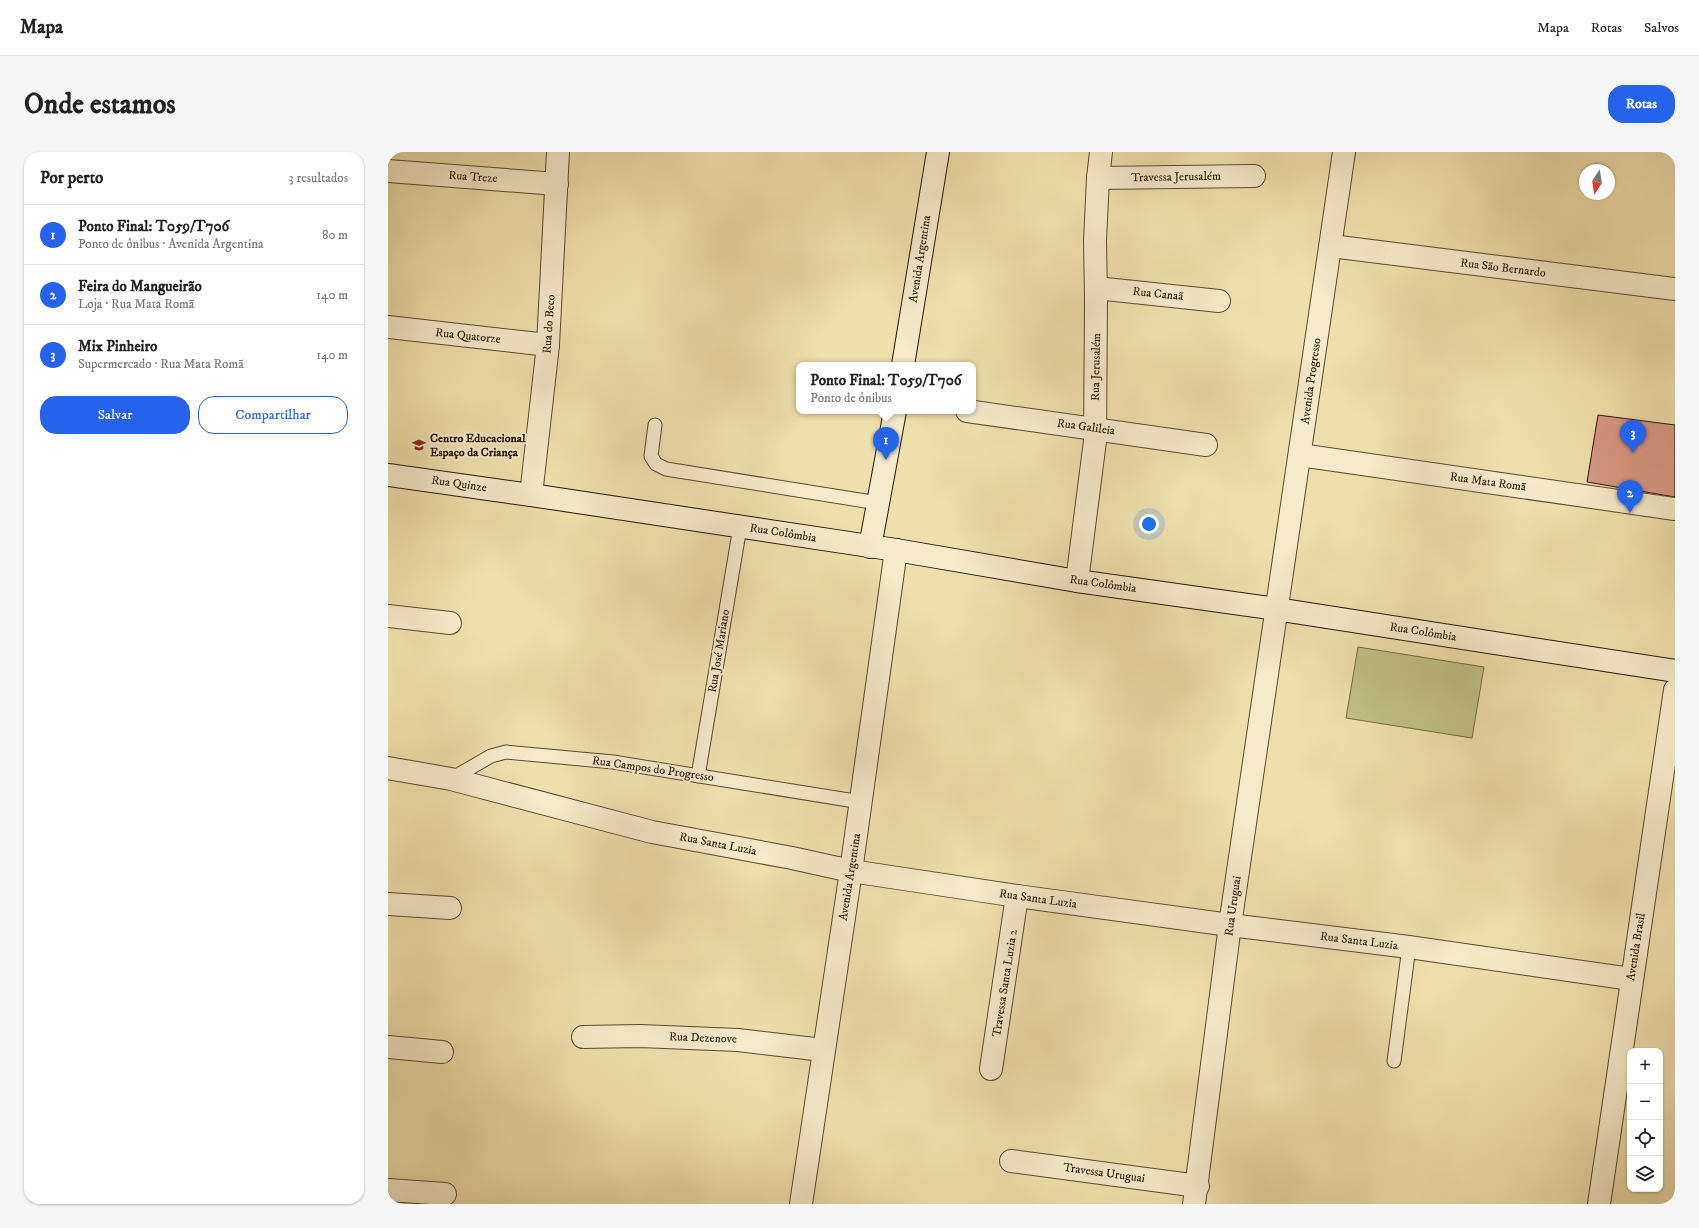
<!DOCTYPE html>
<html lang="pt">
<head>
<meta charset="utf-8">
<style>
  :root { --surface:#fff; --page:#f6f6f6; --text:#222; --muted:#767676; --line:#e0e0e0; --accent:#2563eb }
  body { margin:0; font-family:"IM FELL DW Pica",serif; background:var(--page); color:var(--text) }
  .controls { position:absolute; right:12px; bottom:12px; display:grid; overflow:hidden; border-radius:8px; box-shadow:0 1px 3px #0004 }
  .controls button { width:36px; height:36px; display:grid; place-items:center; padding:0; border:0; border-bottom:1px solid var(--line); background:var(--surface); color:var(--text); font:20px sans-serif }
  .compass { position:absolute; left:1191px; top:12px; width:36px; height:36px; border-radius:50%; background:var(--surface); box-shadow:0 1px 3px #0004; rotate:192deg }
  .you { position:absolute; left:761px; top:372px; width:14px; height:14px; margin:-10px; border:3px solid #fff; border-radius:50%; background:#1a73e8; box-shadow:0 0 0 6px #1a73e833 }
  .badge { display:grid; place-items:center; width:26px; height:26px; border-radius:50%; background:var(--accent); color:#fff; font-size:13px; font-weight:700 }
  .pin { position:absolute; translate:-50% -33px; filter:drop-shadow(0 1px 2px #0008) }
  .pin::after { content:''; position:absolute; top:21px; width:14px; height:12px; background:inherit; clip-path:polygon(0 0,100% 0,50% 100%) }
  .popup { position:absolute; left:408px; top:210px; width:180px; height:52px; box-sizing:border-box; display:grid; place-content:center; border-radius:8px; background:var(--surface); filter:drop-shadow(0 1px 3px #0005); font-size:13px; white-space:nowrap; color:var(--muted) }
  .popup b { font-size:15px; color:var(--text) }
  .popup::after { content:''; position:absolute; left:50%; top:100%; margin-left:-8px; border:8px solid transparent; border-top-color:var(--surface) }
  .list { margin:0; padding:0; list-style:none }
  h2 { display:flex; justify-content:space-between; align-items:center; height:52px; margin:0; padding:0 16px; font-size:17px }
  h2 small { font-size:13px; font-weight:400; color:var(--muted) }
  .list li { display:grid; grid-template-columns:26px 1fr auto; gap:12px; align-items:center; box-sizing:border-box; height:60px; padding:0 16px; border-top:1px solid var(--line) }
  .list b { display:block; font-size:15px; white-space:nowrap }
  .list p { margin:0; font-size:13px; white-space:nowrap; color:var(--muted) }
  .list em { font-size:13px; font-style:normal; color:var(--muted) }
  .actions { display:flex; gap:8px; padding:12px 16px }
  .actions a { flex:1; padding:9px 0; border:1px solid var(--accent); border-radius:16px; text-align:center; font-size:14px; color:var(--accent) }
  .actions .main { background:var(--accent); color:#fff }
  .icon { flex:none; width:22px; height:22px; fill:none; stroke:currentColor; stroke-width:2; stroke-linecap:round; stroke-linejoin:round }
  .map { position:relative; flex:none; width:1287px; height:1052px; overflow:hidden; border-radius:16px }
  header { display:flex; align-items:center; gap:24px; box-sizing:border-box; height:56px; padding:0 20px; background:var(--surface); border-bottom:1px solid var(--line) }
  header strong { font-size:19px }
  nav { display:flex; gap:22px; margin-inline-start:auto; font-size:14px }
  .intro { display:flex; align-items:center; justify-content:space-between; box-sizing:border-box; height:96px; padding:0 24px }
  h1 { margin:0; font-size:28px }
  .button { padding:10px 18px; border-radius:16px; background:var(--accent); color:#fff; font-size:14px; font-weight:700 }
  main { display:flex; gap:24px; padding:0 24px }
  aside { flex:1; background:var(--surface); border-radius:16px; box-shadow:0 1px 3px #0004 }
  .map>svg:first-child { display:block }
  .green { fill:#bfc086; stroke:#746c44 }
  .building { fill:#d89885; stroke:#281802 }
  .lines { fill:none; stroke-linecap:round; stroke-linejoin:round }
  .lane-casing { stroke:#5a4a2c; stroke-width:15 }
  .street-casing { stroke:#5a4a2c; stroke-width:24 }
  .secondary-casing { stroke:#281802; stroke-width:24 }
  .lane { stroke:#f5eac9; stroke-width:13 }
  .street { stroke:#f5eac9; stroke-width:22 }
  .secondary { stroke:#f5eac9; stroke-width:22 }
  .labels { text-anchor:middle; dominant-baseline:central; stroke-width:4; stroke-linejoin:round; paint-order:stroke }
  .street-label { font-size:12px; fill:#281802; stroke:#f5eac9 }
  .poi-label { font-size:12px; font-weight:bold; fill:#281802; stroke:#f5eac9; text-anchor:start }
</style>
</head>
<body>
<header>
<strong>Mapa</strong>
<nav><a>Mapa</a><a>Rotas</a><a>Salvos</a></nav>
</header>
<div class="intro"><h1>Onde estamos</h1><a class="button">Rotas</a></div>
<main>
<aside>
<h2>Por perto<small>3 resultados</small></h2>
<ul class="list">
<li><span class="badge">1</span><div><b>Ponto Final: T059/T706</b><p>Ponto de ônibus · Avenida Argentina</p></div><em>80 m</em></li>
<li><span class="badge">2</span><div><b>Feira do Mangueirão</b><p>Loja · Rua Mata Romã</p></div><em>140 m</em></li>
<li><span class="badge">3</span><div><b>Mix Pinheiro</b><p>Supermercado · Rua Mata Romã</p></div><em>140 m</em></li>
</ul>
<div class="actions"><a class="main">Salvar</a><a>Compartilhar</a></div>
</aside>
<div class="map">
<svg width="1287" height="1052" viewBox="0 0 1287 1052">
  <rect width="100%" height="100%" fill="#efdfac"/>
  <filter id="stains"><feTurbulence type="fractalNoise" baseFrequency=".005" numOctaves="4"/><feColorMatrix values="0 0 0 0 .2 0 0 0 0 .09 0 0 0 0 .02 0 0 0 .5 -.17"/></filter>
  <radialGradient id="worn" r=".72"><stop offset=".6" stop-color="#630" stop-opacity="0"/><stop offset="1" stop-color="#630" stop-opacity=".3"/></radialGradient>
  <path class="green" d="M 970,495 L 1096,515 L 1084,586 L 958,566 Z"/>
  <path class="building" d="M 1210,263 L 1287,273 L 1287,345 L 1199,330 Z"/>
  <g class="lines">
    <g class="lane-casing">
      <g id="lane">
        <path d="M 267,273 L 263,304 L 268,312 L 278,317 L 490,351"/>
        <path d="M 310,624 L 352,375"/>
        <path d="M 63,627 L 103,604 L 118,600 L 225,610 L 473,650"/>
        <path d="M 1006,909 L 1021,795"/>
      </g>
    </g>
    <g class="street-casing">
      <g id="street">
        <path d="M 0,19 L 169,32"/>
        <path d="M 710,26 L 866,24"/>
        <path d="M 943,94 L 1287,137"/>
        <path d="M 708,136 L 831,149"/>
        <path d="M 0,175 L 160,193"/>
        <path d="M 579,259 L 818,293"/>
        <path d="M 912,303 L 1287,357"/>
        <path d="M 143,343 L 160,193 L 170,0"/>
        <path d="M 689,429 L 707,289 L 708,146 L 707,89 L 710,26 L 713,0"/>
        <path d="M 0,464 L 62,471"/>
        <path d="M 0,616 L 63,627 L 264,680 L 404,706 L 463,719 L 629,744 L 842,773 L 1021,795 L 1243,827"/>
        <path d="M 0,752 L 62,756"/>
        <path d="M 195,885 L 252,884 L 350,888 L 435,898"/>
        <path d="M 0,895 L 54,900"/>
        <path d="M 603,917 L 629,744"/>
        <path d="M 623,1009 L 810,1034"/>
        <path d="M 0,1038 L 57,1042"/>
        <path d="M 413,1052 L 463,719 L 508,398"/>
        <path d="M 806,1052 L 842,773 L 956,0"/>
        <path d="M 1211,1052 L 1287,538"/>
      </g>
    </g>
    <g class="secondary-casing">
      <g id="secondary">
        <path d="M 515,213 L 550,0"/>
        <path d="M 0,323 L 143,343 L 508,398 L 689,429 L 888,457 L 1287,519"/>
        <path d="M 482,395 L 507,259"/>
      </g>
    </g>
    <use href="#lane" class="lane"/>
    <use href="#street" class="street"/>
    <use href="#secondary" class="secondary"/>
  </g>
  <defs>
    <g id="school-bare" transform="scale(1.08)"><path d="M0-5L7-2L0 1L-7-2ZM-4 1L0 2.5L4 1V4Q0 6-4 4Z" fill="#8f2418" stroke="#f5eac9" stroke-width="2.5" paint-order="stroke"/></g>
  </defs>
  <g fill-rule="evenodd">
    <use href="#school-bare" x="31" y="293"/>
  </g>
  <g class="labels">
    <g class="street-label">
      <text transform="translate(85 25) rotate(4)">Rua Treze</text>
      <text transform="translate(788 25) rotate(-1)">Travessa Jerusalém</text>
      <text transform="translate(532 107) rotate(-81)">Avenida Argentina</text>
      <text transform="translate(1115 116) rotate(7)">Rua São Bernardo</text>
      <text transform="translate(770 142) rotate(6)">Rua Canaã</text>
      <text transform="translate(161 172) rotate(-86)">Rua do Beco</text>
      <text transform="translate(80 184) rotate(6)">Rua Quatorze</text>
      <text transform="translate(708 215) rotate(-89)">Rua Jerusalém</text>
      <text transform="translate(923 229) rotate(-82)">Avenida Progresso</text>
      <text transform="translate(698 275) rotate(8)">Rua Galileia</text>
      <text transform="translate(1100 330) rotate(8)">Rua Mata Romã</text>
      <text transform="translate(71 332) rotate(8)">Rua Quinze</text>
      <text transform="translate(395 381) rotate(9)">Rua Colômbia</text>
      <text transform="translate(715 432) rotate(8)">Rua Colômbia</text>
      <text transform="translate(1035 480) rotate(9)">Rua Colômbia</text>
      <text transform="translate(331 499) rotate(-81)">Rua José Mariano</text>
      <text transform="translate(265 617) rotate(8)">Rua Campos do Progresso</text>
      <text transform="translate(330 692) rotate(11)">Rua Santa Luzia</text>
      <text transform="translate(462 725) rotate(-81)">Avenida Argentina</text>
      <text transform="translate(650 747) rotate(8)">Rua Santa Luzia</text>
      <text transform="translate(845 754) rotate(-82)">Rua Uruguai</text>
      <text transform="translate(971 789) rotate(7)">Rua Santa Luzia</text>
      <text transform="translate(1248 795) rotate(-81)">Avenida Brasil</text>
      <text transform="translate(617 831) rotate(-81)">Travessa Santa Luzia 2</text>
      <text transform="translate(315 886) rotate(2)">Rua Dezenove</text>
      <text transform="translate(716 1021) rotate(8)">Travessa Uruguai</text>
    </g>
    <g class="poi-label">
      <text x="42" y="286">Centro Educacional<tspan x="42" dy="14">Espaço da Criança</tspan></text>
    </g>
  </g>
  <rect width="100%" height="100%" filter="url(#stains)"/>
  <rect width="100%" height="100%" fill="url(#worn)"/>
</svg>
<div class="controls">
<button>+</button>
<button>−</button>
<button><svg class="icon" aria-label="locate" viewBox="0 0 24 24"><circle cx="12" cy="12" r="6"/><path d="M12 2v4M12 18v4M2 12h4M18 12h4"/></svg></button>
<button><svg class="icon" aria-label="layers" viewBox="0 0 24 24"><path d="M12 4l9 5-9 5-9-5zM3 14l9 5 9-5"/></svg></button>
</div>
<svg class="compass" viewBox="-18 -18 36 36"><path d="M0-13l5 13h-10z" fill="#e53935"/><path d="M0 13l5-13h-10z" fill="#767676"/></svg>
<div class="you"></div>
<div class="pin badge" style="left:498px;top:308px">1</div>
<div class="popup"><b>Ponto Final: T059/T706</b>Ponto de ônibus</div>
<div class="pin badge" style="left:1242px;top:361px">2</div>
<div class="pin badge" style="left:1245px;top:301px">3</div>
</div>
</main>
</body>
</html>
